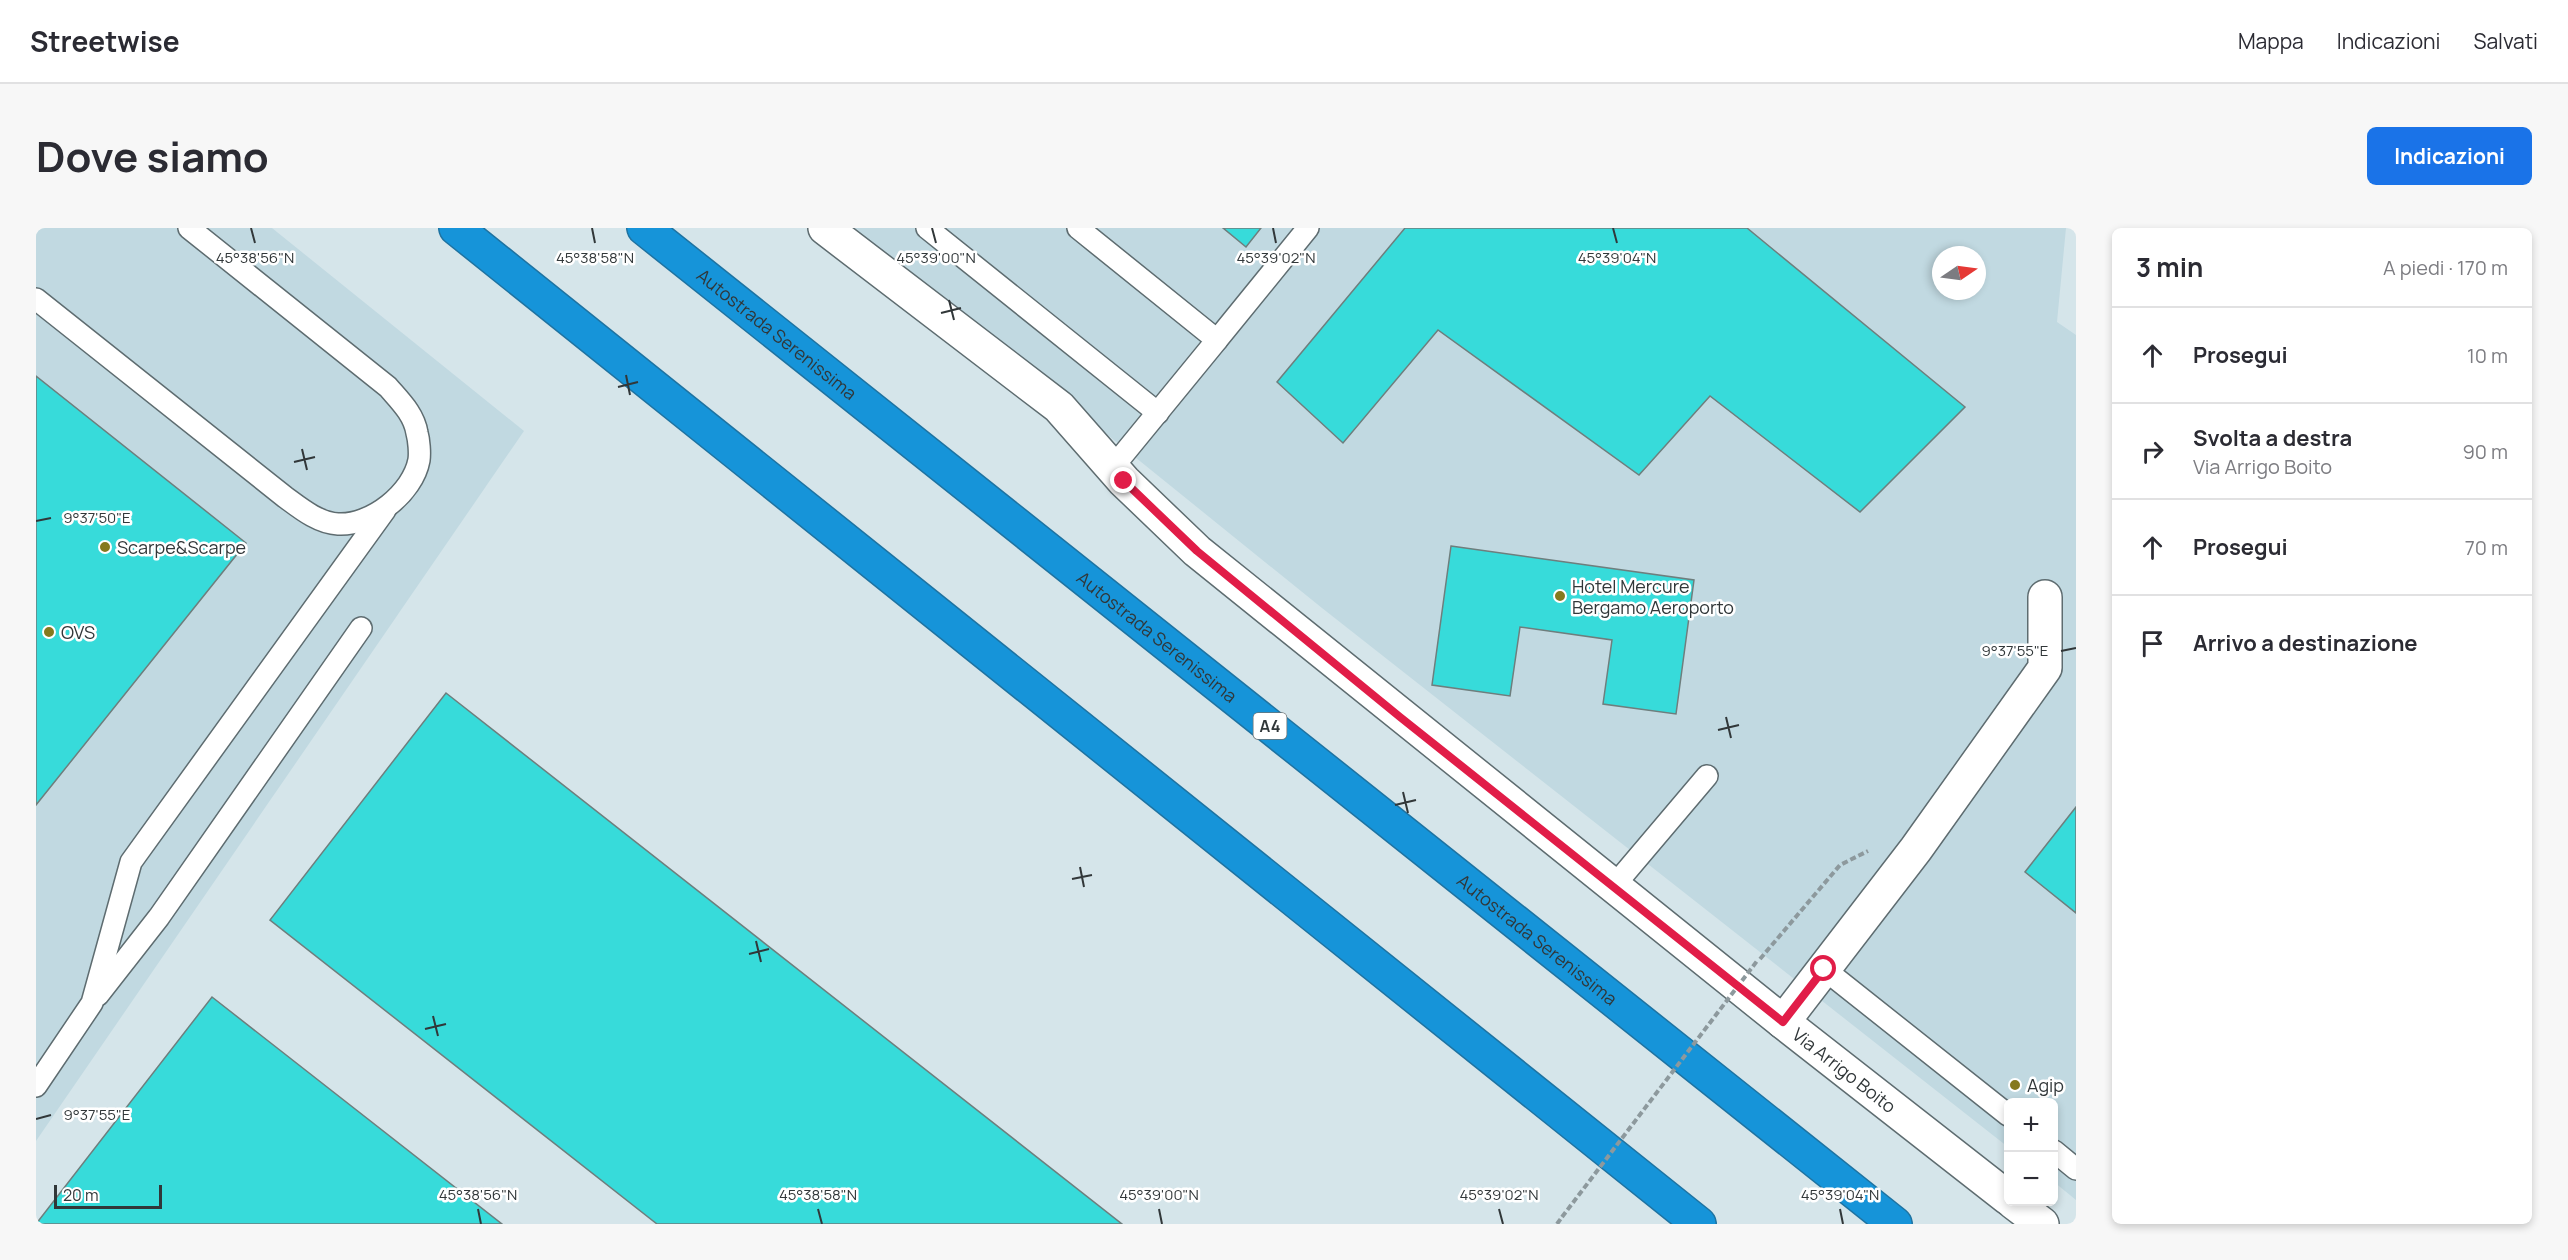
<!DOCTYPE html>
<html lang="it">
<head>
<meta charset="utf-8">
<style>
  :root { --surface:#fff; --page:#f7f7f7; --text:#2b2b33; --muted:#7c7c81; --line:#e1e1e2; --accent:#1a73e8 }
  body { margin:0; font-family:Manrope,sans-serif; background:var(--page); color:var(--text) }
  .controls { position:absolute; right:18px; bottom:18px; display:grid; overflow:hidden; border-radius:9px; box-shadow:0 3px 9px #0003 }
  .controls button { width:54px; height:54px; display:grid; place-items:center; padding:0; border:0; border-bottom:2px solid var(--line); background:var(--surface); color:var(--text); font:30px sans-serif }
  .compass { position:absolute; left:1896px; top:18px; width:54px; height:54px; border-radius:50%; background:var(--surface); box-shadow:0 3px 9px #0003; rotate:77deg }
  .scale { position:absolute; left:18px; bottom:15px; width:108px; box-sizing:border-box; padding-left:6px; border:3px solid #313739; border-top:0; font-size:16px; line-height:21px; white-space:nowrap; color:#313739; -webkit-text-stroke:4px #fff; paint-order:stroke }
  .stop { position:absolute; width:18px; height:18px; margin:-14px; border:4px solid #e11d48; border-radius:50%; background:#fff }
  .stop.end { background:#e11d48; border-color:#fff; box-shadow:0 2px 6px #0008 }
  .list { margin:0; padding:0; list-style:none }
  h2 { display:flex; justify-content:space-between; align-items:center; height:78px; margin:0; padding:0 24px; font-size:26px }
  h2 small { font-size:20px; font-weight:400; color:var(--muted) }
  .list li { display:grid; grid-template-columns:39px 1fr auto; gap:18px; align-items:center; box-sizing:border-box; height:96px; padding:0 24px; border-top:2px solid var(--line) }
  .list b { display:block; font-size:22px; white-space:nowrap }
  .list p { margin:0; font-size:20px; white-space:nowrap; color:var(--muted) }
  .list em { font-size:20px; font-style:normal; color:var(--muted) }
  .icon { flex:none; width:33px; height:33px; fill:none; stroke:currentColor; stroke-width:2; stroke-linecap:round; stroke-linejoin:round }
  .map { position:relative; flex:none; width:2040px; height:996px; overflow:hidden; border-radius:9px }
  header { display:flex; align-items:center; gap:36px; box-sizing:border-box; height:84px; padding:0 30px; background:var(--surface); border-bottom:2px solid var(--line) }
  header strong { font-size:28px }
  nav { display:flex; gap:33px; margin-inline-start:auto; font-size:21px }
  .intro { display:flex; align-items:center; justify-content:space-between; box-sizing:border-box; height:144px; padding:0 36px }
  h1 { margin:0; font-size:42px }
  .button { padding:15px 27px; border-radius:9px; background:var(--accent); color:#fff; font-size:21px; font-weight:700 }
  main { display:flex; gap:36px; padding:0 36px }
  aside { flex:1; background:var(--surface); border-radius:9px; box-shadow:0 3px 9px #0003 }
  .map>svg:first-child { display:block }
  .built { fill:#c1d9e1; fill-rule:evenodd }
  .building { fill:#37dbda; stroke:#6e7e7d; stroke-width:1.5 }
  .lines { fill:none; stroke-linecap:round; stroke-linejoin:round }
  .service-casing { stroke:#5e6c70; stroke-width:24 }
  .minor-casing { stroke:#5e6c70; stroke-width:36 }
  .tertiary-casing { stroke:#5e6c70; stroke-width:36 }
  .motorway-casing { stroke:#1f73a1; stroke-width:36 }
  .path { stroke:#8d999d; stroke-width:4; stroke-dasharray:6 3; stroke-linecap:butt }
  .service { stroke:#fff; stroke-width:21 }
  .minor { stroke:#fff; stroke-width:33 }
  .tertiary { stroke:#fff; stroke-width:33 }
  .motorway { stroke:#1694d9; stroke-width:33 }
  .path-bridge { stroke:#8d999d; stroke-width:4; stroke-dasharray:6 3; stroke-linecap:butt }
  .route { stroke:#e11d48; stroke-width:8 }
  .ticks { fill:none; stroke:#313739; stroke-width:2 }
  .poi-dot { fill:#85791e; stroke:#fff; stroke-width:2 }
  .labels { text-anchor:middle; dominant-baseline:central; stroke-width:5; stroke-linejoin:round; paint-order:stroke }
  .shield { fill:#fff; stroke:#6f7374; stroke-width:1.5 }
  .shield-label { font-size:16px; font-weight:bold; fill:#313739 }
  .street-label { font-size:18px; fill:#313739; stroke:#fff }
  .poi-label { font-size:18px; fill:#313739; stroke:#fff; text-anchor:start }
  .ticks-label { font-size:15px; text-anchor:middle; fill:#313739; stroke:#fff; stroke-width:5; stroke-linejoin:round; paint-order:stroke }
</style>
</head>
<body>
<header>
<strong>Streetwise</strong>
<nav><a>Mappa</a><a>Indicazioni</a><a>Salvati</a></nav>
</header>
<div class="intro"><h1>Dove siamo</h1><a class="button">Indicazioni</a></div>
<main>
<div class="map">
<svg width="2040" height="996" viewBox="0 0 2040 996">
  <rect width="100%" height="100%" fill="#d5e5ea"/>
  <g class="built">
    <path d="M 0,0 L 236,0 L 488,203 L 0,913 Z"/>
    <path d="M 815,0 L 2030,0 L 2021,94 L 2040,107 L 2040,972 L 2018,954 L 2018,874 L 1972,874 L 1972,919 L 1286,380 ZM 1905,27 L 1941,27 L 1941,63 L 1905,63 Z"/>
  </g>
  <g class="building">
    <path d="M 1187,0 L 1225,0 L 1210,19 Z"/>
    <path d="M 1369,0 L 1711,0 L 1929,179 L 1824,284 L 1674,168 L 1603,247 L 1402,102 L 1307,215 L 1241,154 Z"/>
    <path d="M 0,148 L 210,315 L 0,577 Z"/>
    <path d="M 1415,318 L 1658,352 L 1640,486 L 1567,476 L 1576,412 L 1484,399 L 1474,468 L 1396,457 Z"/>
    <path d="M 410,465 L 1086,996 L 621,996 L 234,692 Z"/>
    <path d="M 2040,579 L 2040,685 L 1989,644 Z"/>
    <path d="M 176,769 L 466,996 L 0,996 Z"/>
  </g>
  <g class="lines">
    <g class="service-casing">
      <g id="service">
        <path d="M 891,0 L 1122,185"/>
        <path d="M 1042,0 L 1181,112 L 1077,239"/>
        <path d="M 0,71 L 249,269 C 264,280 282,295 302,296 C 335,298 377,265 383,232 C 384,225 383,212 381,205 C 378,186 364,173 352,159 L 153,0"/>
        <path d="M 1181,112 L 1272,0"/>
        <path d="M 1577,659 L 1671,548"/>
        <path d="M 1788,741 L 1972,887"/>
        <path d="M 62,767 L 123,689 L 325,400"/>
        <path d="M 0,858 L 56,775 L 95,634 L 349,282"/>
        <path d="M 2018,923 L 2040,941"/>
      </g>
    </g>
    <g class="minor-casing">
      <path id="minor" d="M 1747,794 L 1880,621 L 2009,440 L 2009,369"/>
    </g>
    <g class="tertiary-casing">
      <g id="tertiary">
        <path id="s1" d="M 789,0 L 1023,179 L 1088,253 L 1161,323 L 1747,794 L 1972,970"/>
        <path d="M 1977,974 L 2006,996"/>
      </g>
    </g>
    <g class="motorway-casing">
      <g id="motorway">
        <path d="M 420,0 L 1663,996"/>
        <path id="s2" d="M 608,0 L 1859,996"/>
      </g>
    </g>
    <g class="path">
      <path d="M 1724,731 L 1804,637 L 1832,623"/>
      <path d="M 1521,996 L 1526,989"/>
    </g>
    <use href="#service" class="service"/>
    <use href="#minor" class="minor"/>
    <use href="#tertiary" class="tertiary"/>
    <use href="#motorway" class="motorway"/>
    <path class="path-bridge" d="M 1526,989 L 1721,733"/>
  </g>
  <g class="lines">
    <path class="route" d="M 1088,253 L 1161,323 L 1364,489 L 1747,794 L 1788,741"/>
  </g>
  <path class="ticks" d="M 215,0 L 219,15M 556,0 L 559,15M 896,0 L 900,15M 1237,0 L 1240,15M 1577,0 L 1581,15M 913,72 L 918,92M 905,85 L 925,80M 590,147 L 594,167M 582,159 L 602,154M 266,221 L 271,242M 258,234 L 279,229M 0,293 L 15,290M 2025,423 L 2040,420M 1690,489 L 1695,510M 1682,502 L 1703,497M 1367,564 L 1372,585M 1359,577 L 1380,572M 1044,639 L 1048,659M 1036,651 L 1056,647M 720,713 L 725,734M 713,726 L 733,721M 397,788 L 402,808M 389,801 L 410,796M 0,891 L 15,887M 442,981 L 445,996M 782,981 L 786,996M 1123,981 L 1126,996M 1463,981 L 1467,996M 1804,981 L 1807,996"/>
  <g class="poi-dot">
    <circle cx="69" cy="319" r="6"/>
    <circle cx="1524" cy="368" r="6"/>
    <circle cx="13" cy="404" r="6"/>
    <circle cx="1979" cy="857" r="6"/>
  </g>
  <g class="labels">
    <rect class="shield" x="1217.5" y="485" width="33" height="26" rx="4.5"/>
    <g class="shield-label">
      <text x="1234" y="498">A4</text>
    </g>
    <g class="street-label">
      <text stroke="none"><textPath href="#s2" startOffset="170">Autostrada Serenissima</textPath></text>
      <text stroke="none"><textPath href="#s2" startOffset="656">Autostrada Serenissima</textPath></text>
      <text stroke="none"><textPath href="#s2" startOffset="1142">Autostrada Serenissima</textPath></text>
      <text stroke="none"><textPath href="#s1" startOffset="1324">Via Arrigo Boito</textPath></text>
    </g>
    <g class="poi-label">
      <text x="81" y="319">Scarpe&amp;Scarpe</text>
      <text x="1536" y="358">Hotel Mercure<tspan x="1536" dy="21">Bergamo Aeroporto</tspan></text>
      <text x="25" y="404">OVS</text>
      <text x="1991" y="857">Agip</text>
    </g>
  </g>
  <g class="ticks-label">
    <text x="219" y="35">45°38'56"N</text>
    <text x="559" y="35">45°38'58"N</text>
    <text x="900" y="35">45°39'00"N</text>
    <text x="1240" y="35">45°39'02"N</text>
    <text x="1581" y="35">45°39'04"N</text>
    <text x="61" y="295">9°37'50"E</text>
    <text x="1979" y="428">9°37'55"E</text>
    <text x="61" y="892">9°37'55"E</text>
    <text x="442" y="972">45°38'56"N</text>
    <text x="782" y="972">45°38'58"N</text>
    <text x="1123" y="972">45°39'00"N</text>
    <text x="1463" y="972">45°39'02"N</text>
    <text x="1804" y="972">45°39'04"N</text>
  </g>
</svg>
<div class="controls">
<button>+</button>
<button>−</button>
</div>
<svg class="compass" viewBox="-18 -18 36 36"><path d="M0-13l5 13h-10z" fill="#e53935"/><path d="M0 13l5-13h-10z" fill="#7c7c81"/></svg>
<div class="scale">20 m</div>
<div class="stop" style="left:1788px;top:741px"></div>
<div class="stop end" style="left:1088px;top:253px"></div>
</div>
<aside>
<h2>3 min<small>A piedi · 170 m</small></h2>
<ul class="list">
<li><svg class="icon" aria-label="ahead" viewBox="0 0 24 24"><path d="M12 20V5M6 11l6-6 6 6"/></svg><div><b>Prosegui</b></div><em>10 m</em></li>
<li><svg class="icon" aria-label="right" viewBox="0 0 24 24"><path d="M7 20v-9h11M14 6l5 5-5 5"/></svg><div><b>Svolta a destra</b><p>Via Arrigo Boito</p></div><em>90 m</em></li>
<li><svg class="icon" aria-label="ahead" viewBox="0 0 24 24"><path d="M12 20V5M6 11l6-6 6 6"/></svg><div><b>Prosegui</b></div><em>70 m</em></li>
<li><svg class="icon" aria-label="arrive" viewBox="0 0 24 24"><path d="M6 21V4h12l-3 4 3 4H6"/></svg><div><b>Arrivo a destinazione</b></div></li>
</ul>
</aside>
</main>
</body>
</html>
